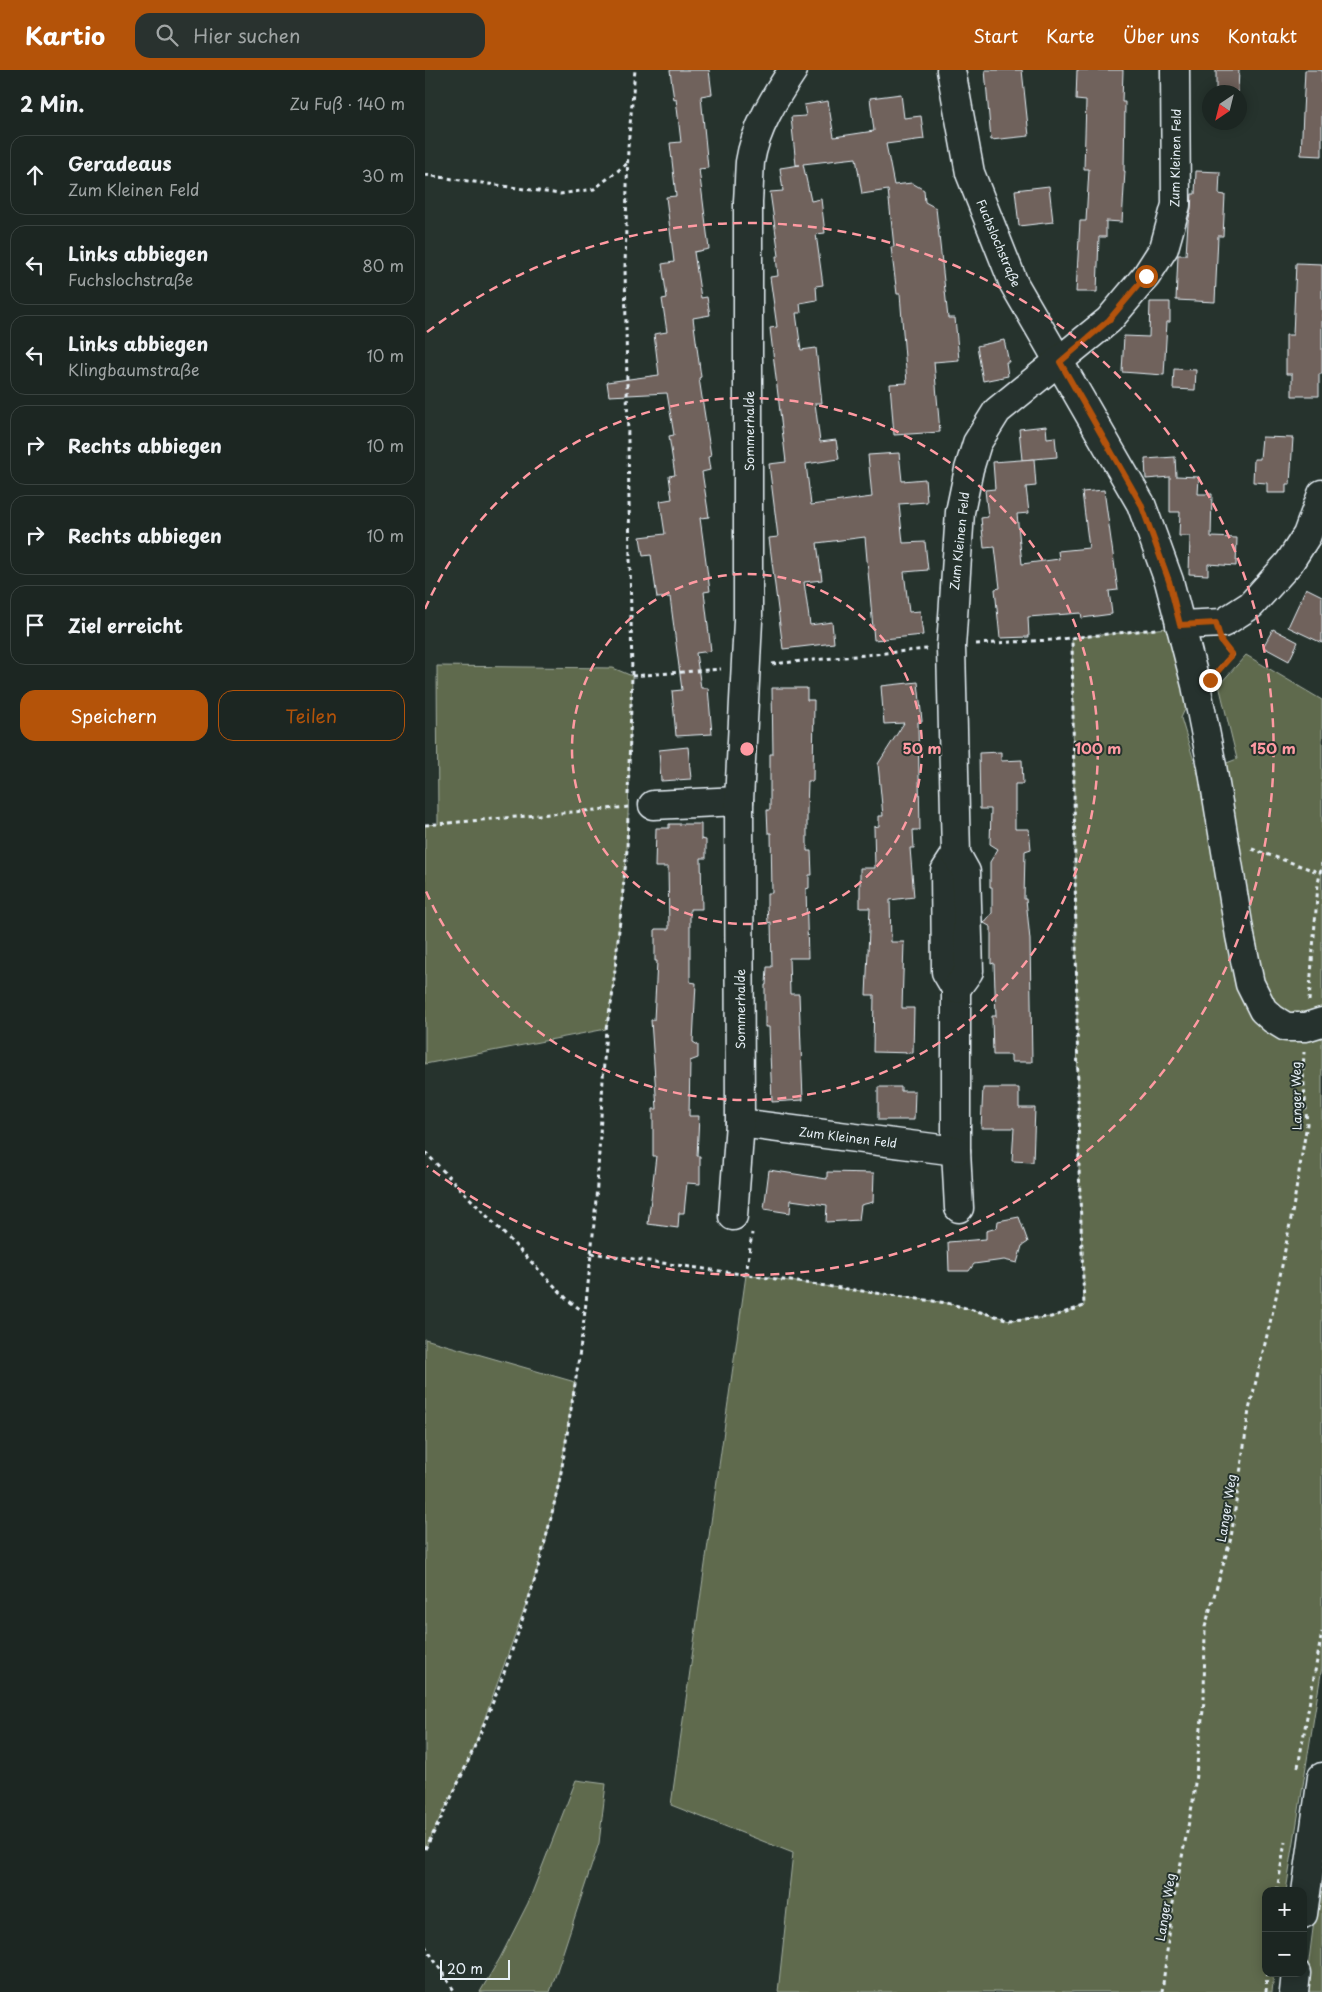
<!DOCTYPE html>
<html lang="de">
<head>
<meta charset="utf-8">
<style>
  :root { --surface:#1c2622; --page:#29322f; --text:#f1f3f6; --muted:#a0a5a5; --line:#3a4340; --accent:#b45309 }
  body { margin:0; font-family:"Playpen Sans",sans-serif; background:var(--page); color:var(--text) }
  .controls { position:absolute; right:15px; bottom:15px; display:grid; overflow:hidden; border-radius:10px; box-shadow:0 2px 12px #0003 }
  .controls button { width:45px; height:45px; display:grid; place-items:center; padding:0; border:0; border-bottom:1px solid var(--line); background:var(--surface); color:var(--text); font:25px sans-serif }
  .compass { position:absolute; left:777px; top:15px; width:45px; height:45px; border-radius:50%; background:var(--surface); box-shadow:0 2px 12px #0003; rotate:215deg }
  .scale { position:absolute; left:15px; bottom:12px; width:70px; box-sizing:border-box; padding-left:5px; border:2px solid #e8f1f8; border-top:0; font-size:14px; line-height:18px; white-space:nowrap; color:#e8f1f8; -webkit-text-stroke:4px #26332d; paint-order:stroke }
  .stop { position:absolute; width:15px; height:15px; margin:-11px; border:4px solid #b45309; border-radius:50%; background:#fff }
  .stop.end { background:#b45309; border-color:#fff; box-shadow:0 1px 5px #0008 }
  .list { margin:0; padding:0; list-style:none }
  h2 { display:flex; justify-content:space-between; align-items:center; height:65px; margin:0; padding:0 20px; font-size:21px }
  h2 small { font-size:16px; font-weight:400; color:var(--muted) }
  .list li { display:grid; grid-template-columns:32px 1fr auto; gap:15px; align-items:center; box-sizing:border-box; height:80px; margin:0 10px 10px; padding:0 10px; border:1px solid var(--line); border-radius:15px }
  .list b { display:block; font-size:19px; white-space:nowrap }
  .list p { margin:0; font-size:16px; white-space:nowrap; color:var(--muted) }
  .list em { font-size:16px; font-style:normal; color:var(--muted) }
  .actions { display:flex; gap:10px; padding:15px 20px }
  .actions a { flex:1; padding:11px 0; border:1px solid var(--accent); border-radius:15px; text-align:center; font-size:18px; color:var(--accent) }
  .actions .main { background:var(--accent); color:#fff }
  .icon { flex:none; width:28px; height:28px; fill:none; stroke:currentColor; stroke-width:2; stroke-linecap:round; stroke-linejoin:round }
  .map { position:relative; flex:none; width:897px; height:1922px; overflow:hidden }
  header { display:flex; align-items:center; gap:30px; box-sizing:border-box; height:70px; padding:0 25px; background:var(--accent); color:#fff }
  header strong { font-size:24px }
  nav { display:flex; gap:28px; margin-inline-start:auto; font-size:18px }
  .search { width:350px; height:45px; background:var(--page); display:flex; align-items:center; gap:12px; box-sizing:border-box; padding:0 18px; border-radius:15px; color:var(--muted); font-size:19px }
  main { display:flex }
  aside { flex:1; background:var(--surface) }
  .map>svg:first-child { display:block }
  .green { fill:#5f6b4d; stroke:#a4aea2 }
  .building { fill:#6f625c; stroke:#e8f1f8 }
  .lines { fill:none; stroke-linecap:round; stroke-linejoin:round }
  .street-casing { stroke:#e8f1f8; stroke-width:31 }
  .secondary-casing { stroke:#e8f1f8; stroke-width:31 }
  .path { stroke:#e8f1f8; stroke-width:3; stroke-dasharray:4 4; stroke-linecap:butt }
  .street { stroke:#26332d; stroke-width:28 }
  .secondary { stroke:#26332d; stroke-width:28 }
  .route { stroke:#b45309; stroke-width:6 }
  .ring { fill:none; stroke:#ff9aa2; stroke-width:2.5; stroke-dasharray:9 6 }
  .labels { text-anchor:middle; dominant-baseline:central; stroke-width:4; stroke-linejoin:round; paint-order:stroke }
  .street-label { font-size:12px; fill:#e8f1f8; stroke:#26332d }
  .centre { fill:#ff9aa2; stroke:#26332d; stroke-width:2.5 }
  .ring-label { font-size:15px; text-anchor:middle; font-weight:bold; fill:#ff9aa2; stroke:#26332d; stroke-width:4; stroke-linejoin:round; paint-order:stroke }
</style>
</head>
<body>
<header>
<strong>Kartio</strong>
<div class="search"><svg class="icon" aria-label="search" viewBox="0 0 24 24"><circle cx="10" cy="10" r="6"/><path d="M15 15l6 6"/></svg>Hier suchen</div>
<nav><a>Start</a><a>Karte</a><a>Über uns</a><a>Kontakt</a></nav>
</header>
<main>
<aside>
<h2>2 Min.<small>Zu Fuß · 140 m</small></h2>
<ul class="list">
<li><svg class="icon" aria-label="ahead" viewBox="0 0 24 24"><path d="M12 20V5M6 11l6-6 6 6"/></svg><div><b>Geradeaus</b><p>Zum Kleinen Feld</p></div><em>30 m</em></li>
<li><svg class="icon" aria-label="left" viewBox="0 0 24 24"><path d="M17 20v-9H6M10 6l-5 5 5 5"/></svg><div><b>Links abbiegen</b><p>Fuchslochstraße</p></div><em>80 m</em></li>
<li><svg class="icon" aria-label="left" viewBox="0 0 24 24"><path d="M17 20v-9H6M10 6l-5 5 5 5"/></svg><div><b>Links abbiegen</b><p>Klingbaumstraße</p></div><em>10 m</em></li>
<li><svg class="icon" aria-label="right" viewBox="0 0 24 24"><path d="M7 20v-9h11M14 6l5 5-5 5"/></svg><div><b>Rechts abbiegen</b></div><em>10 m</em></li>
<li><svg class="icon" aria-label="right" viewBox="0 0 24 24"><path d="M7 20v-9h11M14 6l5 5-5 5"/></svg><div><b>Rechts abbiegen</b></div><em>10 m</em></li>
<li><svg class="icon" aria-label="arrive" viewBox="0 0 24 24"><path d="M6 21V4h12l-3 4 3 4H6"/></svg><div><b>Ziel erreicht</b></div></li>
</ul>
<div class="actions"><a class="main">Speichern</a><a>Teilen</a></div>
</aside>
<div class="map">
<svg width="897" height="1922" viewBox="0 0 897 1922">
  <rect width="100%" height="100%" fill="#26332d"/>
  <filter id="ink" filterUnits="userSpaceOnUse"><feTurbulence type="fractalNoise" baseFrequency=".02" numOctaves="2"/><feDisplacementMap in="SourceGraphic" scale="10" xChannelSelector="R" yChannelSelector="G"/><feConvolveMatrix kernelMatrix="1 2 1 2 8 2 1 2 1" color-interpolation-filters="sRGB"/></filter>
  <g filter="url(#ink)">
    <g class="green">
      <path d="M 755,555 L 771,615 L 756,648 L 773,704 L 812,689 L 794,615 L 821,585 L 897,630 L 897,1597 L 861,1821 L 841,1821 L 841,1903 L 849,1903 L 847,1922 L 353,1922 L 368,1783 L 246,1735 L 321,1205 L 522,1233 L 585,1250 L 626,1247 L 659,1236 L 654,1098 L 647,568 L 742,558 Z"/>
      <path d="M 12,596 L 188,598 L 207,606 L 202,780 L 187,929 L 181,959 L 0,994 L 0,755 L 13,754 Z"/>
      <path d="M 0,1269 L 150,1312 L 133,1418 L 121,1470 L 104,1526 L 46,1686 L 0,1779 Z"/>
      <path d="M 151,1710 L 181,1714 L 174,1773 L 125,1922 L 55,1922 L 75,1888 L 103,1833 Z"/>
      <path d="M 897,1787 L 897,1922 L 880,1922 Z"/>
    </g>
    <g class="building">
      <path d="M 245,0 L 284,0 L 287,24 L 276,26 L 283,98 L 274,99 L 284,179 L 269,182 L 276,228 L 282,227 L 285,245 L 268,248 L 276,307 L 274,308 L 286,386 L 283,387 L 285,400 L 277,402 L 284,447 L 275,448 L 285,521 L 279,522 L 286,581 L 271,583 L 276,618 L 283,618 L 287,664 L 251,666 L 247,621 L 257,620 L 245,527 L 232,528 L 226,485 L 218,486 L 215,467 L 240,464 L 235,431 L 247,429 L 244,406 L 250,405 L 244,366 L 249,365 L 242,323 L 184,326 L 182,312 L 234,305 L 229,264 L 242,262 L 237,229 L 242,228 L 237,194 L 249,192 L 241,127 L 251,126 L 245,73 L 256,72 L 251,29 L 249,30 Z"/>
      <path d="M 560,0 L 597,0 L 604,66 L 566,70 Z"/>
      <path d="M 652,0 L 698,0 L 697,32 L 700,32 L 699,101 L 700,101 L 697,152 L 681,151 L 681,167 L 674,167 L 672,222 L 651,222 L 655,151 L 661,151 L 664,99 L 659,99 L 661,31 L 651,30 Z"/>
      <path d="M 791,0 L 814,0 L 813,22 L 791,22 Z"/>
      <path d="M 880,0 L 897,0 L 897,86 L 876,85 Z"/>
      <path d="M 476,24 L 479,48 L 496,46 L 499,69 L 461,74 L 469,115 L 487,113 L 499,120 L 500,132 L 511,138 L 523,248 L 530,248 L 534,290 L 509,292 L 515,362 L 469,365 L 465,314 L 482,313 L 475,224 L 472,224 L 466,177 L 469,177 L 463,120 L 437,124 L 431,88 L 378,94 L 386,131 L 396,129 L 400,163 L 391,164 L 398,215 L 391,216 L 392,230 L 375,233 L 376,243 L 371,243 L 376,280 L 391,278 L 397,333 L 390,333 L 395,372 L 411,370 L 414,389 L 381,394 L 386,435 L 447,427 L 443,385 L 474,383 L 477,411 L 500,409 L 502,432 L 474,434 L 478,473 L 500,472 L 503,500 L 479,502 L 484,542 L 495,541 L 498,565 L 449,570 L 440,467 L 392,473 L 397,510 L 379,512 L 385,555 L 407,552 L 409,573 L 358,579 L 344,468 L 353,467 L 344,394 L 361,392 L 345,258 L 352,257 L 345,207 L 353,206 L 351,186 L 354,186 L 345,122 L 358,121 L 355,98 L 375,95 L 371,95 L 366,47 L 381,46 L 379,35 L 403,31 L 409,67 L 449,61 L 445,28 Z"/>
      <path d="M 771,101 L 795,102 L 794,124 L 800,125 L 798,166 L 793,166 L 790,232 L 751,230 L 753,185 L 761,185 L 763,152 L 766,139 L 767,124 L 770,124 Z"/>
      <path d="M 624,116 L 628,152 L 594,156 L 590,120 Z"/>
      <path d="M 871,193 L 897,194 L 897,304 L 894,304 L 894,326 L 867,326 L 867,304 L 861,304 L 861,265 L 868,265 Z"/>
      <path d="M 725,232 L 745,232 L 745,252 L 742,252 L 739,305 L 697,302 L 699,266 L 724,267 Z"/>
      <path d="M 579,270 L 584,292 L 581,292 L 583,306 L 558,311 L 552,276 Z"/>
      <path d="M 749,299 L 771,300 L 770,320 L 748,319 Z"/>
      <path d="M 621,356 L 622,368 L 630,367 L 632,387 L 597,390 L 594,359 Z"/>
      <path d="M 837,367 L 868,368 L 865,414 L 861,414 L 861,423 L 842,423 L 842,413 L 828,412 L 829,389 L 835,389 Z"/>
      <path d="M 750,387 L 751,406 L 774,407 L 773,424 L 787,424 L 786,467 L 812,468 L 811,496 L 783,494 L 783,505 L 764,504 L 765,466 L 754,466 L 755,442 L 745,442 L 745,407 L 721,409 L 720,389 Z"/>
      <path d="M 609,389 L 611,416 L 601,417 L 604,443 L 592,444 L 597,494 L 634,489 L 633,481 L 664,478 L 657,422 L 679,420 L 693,520 L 684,521 L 687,544 L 657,548 L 656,543 L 603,547 L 604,567 L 575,568 L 570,519 L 575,518 L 570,477 L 559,478 L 556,448 L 563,447 L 560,420 L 570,419 L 568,392 Z"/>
      <path d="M 881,518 L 897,526 L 897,573 L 863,557 Z"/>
      <path d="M 848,559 L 873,572 L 864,591 L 838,577 Z"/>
      <path d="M 493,612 L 497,651 L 493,652 L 495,760 L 488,760 L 489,778 L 485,778 L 489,827 L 465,830 L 466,872 L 479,872 L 477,938 L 489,938 L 488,983 L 448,982 L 449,925 L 441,925 L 445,838 L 435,838 L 435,798 L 450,798 L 449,757 L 454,756 L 454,746 L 458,746 L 453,694 L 479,653 L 459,654 L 456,616 Z"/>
      <path d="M 347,618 L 382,618 L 382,630 L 389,630 L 388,711 L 383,711 L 382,740 L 382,781 L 386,781 L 387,805 L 384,805 L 384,818 L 381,819 L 383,888 L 364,888 L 365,924 L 374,924 L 378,1030 L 347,1032 L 344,957 L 340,957 L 340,915 L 341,915 L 342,897 L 347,897 L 346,852 L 343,853 L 342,835 L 342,823 L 347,823 L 346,763 L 343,763 L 342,740 L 345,740 L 345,684 L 348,684 Z"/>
      <path d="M 263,677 L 266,709 L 236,711 L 234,680 Z"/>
      <path d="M 576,682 L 576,691 L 597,690 L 598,714 L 590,714 L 590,759 L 604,759 L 606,779 L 600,781 L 599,829 L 601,829 L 605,870 L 607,992 L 586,992 L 586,985 L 568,985 L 567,946 L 571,946 L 569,893 L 566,894 L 566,857 L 559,853 L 567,843 L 567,817 L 565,817 L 565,792 L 573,779 L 565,774 L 566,739 L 555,739 L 554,683 Z"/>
      <path d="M 244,754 L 276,754 L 276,769 L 281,770 L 281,788 L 276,788 L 277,839 L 265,839 L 265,912 L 271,913 L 268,972 L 273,975 L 273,988 L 265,991 L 264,1046 L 274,1046 L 272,1086 L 275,1086 L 275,1114 L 262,1113 L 259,1143 L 254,1143 L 253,1158 L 223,1154 L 231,1086 L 228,1086 L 228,1039 L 232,1039 L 226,950 L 229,950 L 232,891 L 230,891 L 230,859 L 244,859 L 243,797 L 230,797 L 231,758 L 244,758 Z"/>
      <path d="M 453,1017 L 476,1017 L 476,1021 L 490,1021 L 489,1050 L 453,1050 Z"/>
      <path d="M 558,1018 L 594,1018 L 594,1038 L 610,1038 L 608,1092 L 587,1091 L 589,1058 L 556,1058 Z"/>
      <path d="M 344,1100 L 402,1109 L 402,1102 L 449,1103 L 448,1132 L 436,1135 L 434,1150 L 401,1152 L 402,1135 L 366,1130 L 365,1143 L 339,1139 Z"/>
      <path d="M 594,1147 L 603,1172 L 597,1176 L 592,1193 L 579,1190 L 549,1194 L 544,1201 L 524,1201 L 523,1172 L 561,1169 L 561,1161 L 572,1158 L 573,1151 Z"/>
    </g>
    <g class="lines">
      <g class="street-casing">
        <g id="street">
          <path d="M 526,0 L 545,103 L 589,214 L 716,434 L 744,511 L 771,615 L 787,696 L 815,866 L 825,914 L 838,940 L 848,949 L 861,957 L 881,957 L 897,952"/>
          <path d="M 755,555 L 798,553 L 826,535 L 864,493 L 882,465 L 897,424"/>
          <path d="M 228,735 L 314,731"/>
          <path d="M 531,784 L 520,801 L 521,902 L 531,919 L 531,1081 L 534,1138"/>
          <path d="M 531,919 L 544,901 L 541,802 L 531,784 L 526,577 L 535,442 L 544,399 L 552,373 L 572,341 L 684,250 L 721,206 L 739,178 L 751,135 L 750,0"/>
          <path d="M 315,1053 L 531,1081"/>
          <path d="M 308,1146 L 315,1053 L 314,731 L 323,551 L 323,131 C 324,118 324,105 325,92 C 330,59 350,27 368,0"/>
        </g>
      </g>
      <g class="secondary-casing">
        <g id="secondary">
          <path d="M 878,1844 L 897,1707"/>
          <path d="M 869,1922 L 871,1903"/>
        </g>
      </g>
      <g class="path">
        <path d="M 0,105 L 135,124 L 169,119 L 203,93"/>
        <path d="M 551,574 L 626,570 L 731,559"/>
        <path d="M 347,594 L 502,579"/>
        <path d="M 794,599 L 807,585 L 801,578"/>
        <path d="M 207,606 L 296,599"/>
        <path d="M 203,725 L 207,606 L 200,197 L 203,77 L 210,0"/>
        <path d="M 0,755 L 204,737"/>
        <path d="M 827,779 L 896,803"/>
        <path d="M 884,931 L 893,814 L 897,793"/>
        <path d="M 0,1082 L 144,1231 L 159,1242"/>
        <path d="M 166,1183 L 522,1233 L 585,1250 L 626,1247 L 659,1236 L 654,1098 L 647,568"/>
        <path d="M 321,1205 L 327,1163"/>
        <path d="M 873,1697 L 897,1562"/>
        <path d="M 0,1779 C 60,1667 105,1545 132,1421 C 138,1396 141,1370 145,1345 C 154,1292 161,1238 166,1184 C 174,1110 176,1034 181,959 L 187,929 L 202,780 L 203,744"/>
        <path d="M 852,1821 L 860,1772"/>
        <path d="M 0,1876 L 30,1922"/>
        <path d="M 737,1922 L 748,1833 L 768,1731 L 779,1631 L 780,1557 L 806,1468 L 824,1340 L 850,1232 L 868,1138 L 882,1054 L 878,1002 L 879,982"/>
        <path d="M 841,1922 L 842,1903"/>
      </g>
      <use href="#street" class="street"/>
      <use href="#secondary" class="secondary"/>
    </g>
  </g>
  <g class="lines" filter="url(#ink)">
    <path class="route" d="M 721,206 L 684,250 L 635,292 L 716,434 L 744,511 L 755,555 L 791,553 L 796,571 L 807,585 L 785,610"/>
  </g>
  <g class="ring">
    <circle cx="322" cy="679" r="175"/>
    <path d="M0 539A351 351 0 1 1 0 819"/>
    <path d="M2 262A526 526 0 1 1 2 1096"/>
  </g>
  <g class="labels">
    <g class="street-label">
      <text transform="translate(750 88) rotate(-89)">Zum Kleinen Feld</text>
      <text transform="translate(574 173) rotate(67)">Fuchslochstraße</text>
      <text transform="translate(324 361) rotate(-90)">Sommerhalde</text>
      <text transform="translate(534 471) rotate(-84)">Zum Kleinen Feld</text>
      <text transform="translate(315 939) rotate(-90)">Sommerhalde</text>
      <text transform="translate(871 1026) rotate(-91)">Langer Weg</text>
      <text transform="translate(423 1067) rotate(7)">Zum Kleinen Feld</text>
      <text transform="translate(801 1438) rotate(-81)">Langer Weg</text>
      <text transform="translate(740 1837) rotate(-81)">Langer Weg</text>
    </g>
  </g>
  <circle cx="322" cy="679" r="8" class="centre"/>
  <g class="ring-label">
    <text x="497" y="684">50 m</text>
    <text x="673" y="684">100 m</text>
    <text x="848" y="684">150 m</text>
  </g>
</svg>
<div class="controls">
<button>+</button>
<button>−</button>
</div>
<svg class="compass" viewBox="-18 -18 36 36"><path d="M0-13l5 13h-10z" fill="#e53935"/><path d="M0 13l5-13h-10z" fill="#a0a5a5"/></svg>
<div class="scale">20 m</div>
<div class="stop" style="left:721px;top:206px"></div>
<div class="stop end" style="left:785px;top:610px"></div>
</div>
</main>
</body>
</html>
